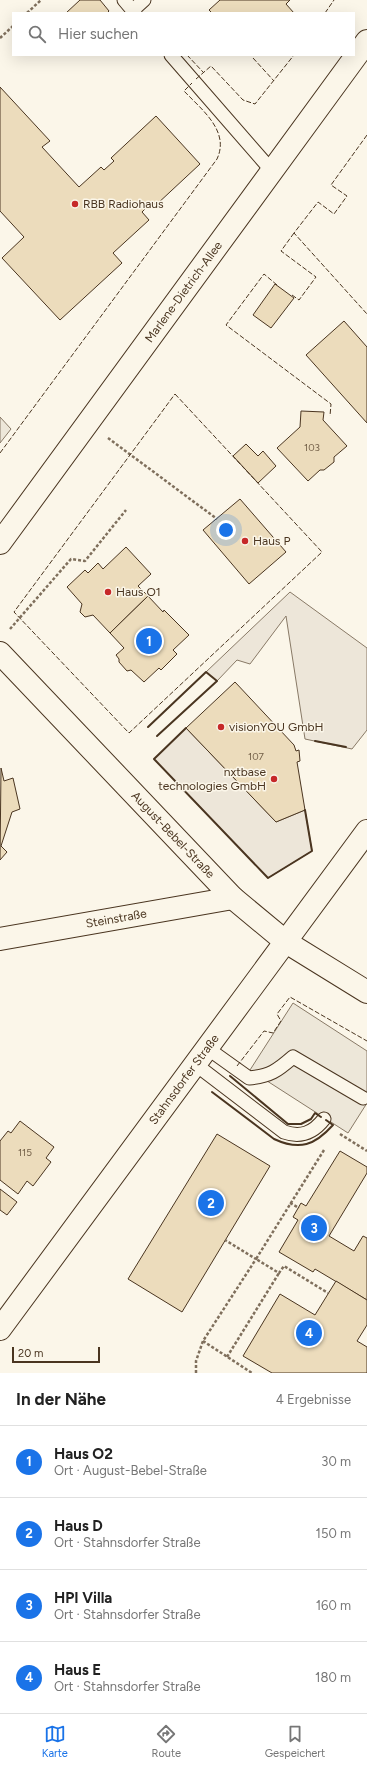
<!DOCTYPE html>
<html lang="de">
<head>
<meta charset="utf-8">
<style>
  :root { --surface:#fff; --page:#f2f2f2; --text:#222; --muted:#767676; --line:#e0e0e0; --accent:#1a73e8 }
  body { margin:0; font-family:Figtree,sans-serif; background:var(--page); color:var(--text) }
  .scale { position:absolute; left:12px; bottom:10px; width:88px; box-sizing:border-box; padding-left:4px; border:2px solid #4a3520; border-top:0; font-size:11px; line-height:14px; white-space:nowrap; color:#4a3520; -webkit-text-stroke:3px #fbf6e9; paint-order:stroke }
  .you { position:absolute; left:226px; top:530px; width:14px; height:14px; margin:-10px; border:3px solid #fff; border-radius:50%; background:#1a73e8; box-shadow:0 0 0 6px #1a73e833 }
  .badge { display:grid; place-items:center; width:26px; height:26px; border-radius:50%; background:var(--accent); color:#fff; font-size:13px; font-weight:700 }
  .pin { position:absolute; translate:-50% -50%; border:2px solid #fff; box-shadow:0 1px 4px #0006 }
  .list { margin:0; padding:0; list-style:none }
  h2 { display:flex; justify-content:space-between; align-items:center; height:52px; margin:0; padding:0 16px; font-size:17px }
  h2 small { font-size:13px; font-weight:400; color:var(--muted) }
  .list li { display:grid; grid-template-columns:26px 1fr auto; gap:12px; align-items:center; box-sizing:border-box; height:72px; padding:0 16px; border-top:1px solid var(--line) }
  .list b { display:block; font-size:15px; white-space:nowrap }
  .list p { margin:0; font-size:13px; white-space:nowrap; color:var(--muted) }
  .list em { font-size:13px; font-style:normal; color:var(--muted) }
  .icon { flex:none; width:22px; height:22px; fill:none; stroke:currentColor; stroke-width:2; stroke-linecap:round; stroke-linejoin:round }
  .map { position:relative; flex:none; width:367px; height:1373px; overflow:hidden }
  .search { position:absolute; background:var(--surface); box-shadow:0 4px 16px #0002; left:12px; right:12px; top:12px; height:44px; display:flex; align-items:center; gap:10px; box-sizing:border-box; padding:0 14px; border-radius:0px; color:var(--muted); font-size:15px }
  .sheet { height:340px; background:var(--surface) }
  nav { display:flex; justify-content:space-around; align-items:center; box-sizing:border-box; height:56px; border-top:1px solid var(--line); background:var(--surface); font-size:11px; color:var(--muted) }
  nav a { display:grid; justify-items:center; gap:2px }
  nav .on { color:var(--accent) }
  .map>svg:first-child { display:block }
  .green { fill:#ede6d9; stroke:#887966 }
  .parking { fill:#ede7d9; stroke:#887966 }
  .building { fill:#ecdcbc; stroke:#4a3520 }
  .lines { fill:none; stroke-linecap:round; stroke-linejoin:round }
  .lane-casing { stroke:#4a3520; stroke-width:15 }
  .street-casing { stroke:#4a3520; stroke-width:24 }
  .secondary-casing { stroke:#4a3520; stroke-width:24 }
  .path { stroke:#7f6f5c; stroke-width:2.5; stroke-dasharray:3 2; stroke-linecap:butt }
  .lane { stroke:#fbf6e9; stroke-width:13 }
  .street { stroke:#fbf6e9; stroke-width:22 }
  .secondary { stroke:#fbf6e9; stroke-width:22 }
  .fence { stroke:#4a3520; stroke-width:1; stroke-dasharray:5 2; stroke-linecap:butt }
  .wall { stroke:#4a3520; stroke-width:2 }
  .poi-dot { fill:#c62828; stroke:#fbf6e9; stroke-width:1.5 }
  .labels { text-anchor:middle; dominant-baseline:central; stroke-width:3; stroke-linejoin:round; paint-order:stroke }
  .number-label { font-size:10px; fill:#725f47 }
  .poi-label { font-size:12px; fill:#4a3520; stroke:#fbf6e9; text-anchor:start }
  .street-label { font-size:12px; fill:#4a3520; stroke:#fbf6e9 }
</style>
</head>
<body>
<div class="map">
<svg width="367" height="1373" viewBox="0 0 367 1373">
  <rect width="100%" height="100%" fill="#fbf6e9"/>
  <g class="green">
    <path d="M 290,592 L 367,648 L 367,730 L 352,749 L 305,739 L 286,616 L 250,664 L 237,660 L 217,681 L 206,672 Z"/>
    <path d="M 186,728 L 276,822 L 305,810 L 312,851 L 268,878 L 154,759 Z"/>
  </g>
  <g class="parking">
    <path d="M 0,417 L 11,429 L 0,443 Z"/>
    <path d="M 293,1003 L 367,1051 L 367,1103 L 348,1133 L 250,1070 Z"/>
  </g>
  <g class="building">
    <path d="M 80,0 L 100,0 L 109,11 L 107,13 L 66,13 Z"/>
    <path d="M 220,0 L 290,0 L 286,4 L 294,13 L 212,13 L 209,10 Z"/>
    <path d="M 0,87 L 50,141 L 42,147 L 79,187 L 101,167 L 104,170 L 114,161 L 111,158 L 156,116 L 200,164 L 156,205 L 152,202 L 142,212 L 149,220 L 113,253 L 122,263 L 60,320 L 2,258 L 24,237 L 0,211 Z"/>
    <path d="M 275,284 L 294,298 L 271,328 L 253,315 Z"/>
    <path d="M 344,321 L 367,347 L 367,423 L 306,355 Z"/>
    <path d="M 301,411 L 324,412 L 323,420 L 347,446 L 334,457 L 334,462 L 324,470 L 320,470 L 308,481 L 277,448 L 300,427 Z"/>
    <path d="M 246,444 L 258,456 L 263,451 L 276,466 L 258,483 L 233,456 Z"/>
    <path d="M 240,499 L 286,552 L 249,584 L 203,530 Z"/>
    <path d="M 126,547 L 151,574 L 138,586 L 148,596 L 110,633 L 93,615 L 85,617 L 80,612 L 82,604 L 67,587 L 85,570 L 88,573 L 98,563 L 103,569 Z"/>
    <path d="M 148,596 L 163,612 L 164,610 L 189,635 L 173,650 L 177,654 L 161,670 L 159,668 L 144,682 L 131,670 L 127,671 L 119,662 L 119,659 L 116,655 L 124,648 L 110,633 Z"/>
    <path d="M 235,682 L 294,745 L 296,751 L 299,750 L 300,761 L 297,762 L 305,810 L 276,822 L 186,728 Z"/>
    <path d="M 1,768 L 4,781 L 13,778 L 20,809 L 12,812 L 1,846 L 7,852 L 0,860 Z"/>
    <path d="M 20,1121 L 54,1147 L 46,1158 L 51,1162 L 33,1186 L 27,1181 L 18,1194 L 0,1180 L 0,1141 L 8,1131 L 11,1133 Z"/>
    <path d="M 217,1134 L 270,1166 L 182,1312 L 128,1279 Z"/>
    <path d="M 340,1151 L 367,1167 L 367,1173 L 329,1236 L 354,1251 L 363,1236 L 367,1238 L 367,1300 L 315,1269 L 313,1272 L 279,1252 L 298,1220 L 293,1217 L 301,1203 L 306,1206 Z"/>
    <path d="M 0,1189 L 17,1202 L 7,1215 L 0,1210 Z"/>
    <path d="M 336,1281 L 367,1300 L 367,1325 L 357,1341 L 367,1347 L 367,1373 L 272,1373 L 243,1356 L 280,1294 L 315,1315 Z"/>
  </g>
  <g class="lines">
    <g class="lane-casing">
      <g id="lane">
        <path d="M 124,0 L 135,13"/>
        <path d="M 133,10 L 144,0"/>
        <path d="M 171,55 L 272,171"/>
        <path d="M 207,1048 L 249,1078 C 270,1076 277,1071 293,1057 L 363,1098"/>
        <path d="M 195,1064 L 284,1132 C 301,1138 313,1133 324,1119"/>
      </g>
    </g>
    <g class="street-casing">
      <g id="street">
        <path id="s1" d="M 0,543 L 367,41"/>
        <path id="s2" d="M 0,939 L 233,898"/>
        <path id="s3" d="M 0,1329 L 367,831"/>
      </g>
    </g>
    <g class="secondary-casing">
      <g id="secondary">
        <path id="s4" d="M 0,653 L 233,898 L 286,942 L 367,992"/>
      </g>
    </g>
    <g class="path">
      <path d="M 27,13 L 41,0"/>
      <path d="M 0,38 L 13,26"/>
      <path d="M 108,438 L 217,519"/>
      <path d="M 10,629 L 71,559 L 85,561 L 126,510"/>
      <path d="M 340,1134 L 367,1151"/>
      <path d="M 324,1150 L 256,1259 L 279,1273 L 284,1266 L 328,1293"/>
      <path d="M 290,1203 L 299,1208"/>
      <path d="M 203,1341 L 252,1373"/>
      <path d="M 227,1357 L 279,1273"/>
      <path d="M 196,1373 L 196,1361 L 203,1341 L 256,1259 L 225,1240"/>
    </g>
    <use href="#lane" class="lane"/>
    <use href="#street" class="street"/>
    <use href="#secondary" class="secondary"/>
    <g class="fence">
      <path d="M 325,13 L 334,0"/>
      <path d="M 187,55 L 203,72"/>
      <path d="M 253,58 L 274,81"/>
      <path d="M 196,79 L 211,66 L 243,100 L 255,104 L 294,55"/>
      <path d="M 367,135 L 331,185 L 347,196 L 334,214 L 318,202 L 294,233 L 367,314"/>
      <path d="M 277,285 L 264,274 L 226,325 L 331,404 L 330,416"/>
      <path d="M 292,295 L 299,300 L 316,277 L 281,251 L 294,233"/>
      <path d="M 175,394 L 322,552 L 129,733 L 14,612 Z"/>
      <path d="M 0,453 L 217,159 C 230,131 202,110 184,91 L 192,83"/>
      <path d="M 237,1066 L 264,1031 L 273,1033 L 281,1021 L 277,1014 L 290,997 L 367,1041"/>
    </g>
    <g class="wall">
      <path d="M 148,727 L 206,672 L 217,681 L 157,736"/>
      <path d="M 186,728 L 154,759 L 268,878 L 312,851 L 305,810"/>
      <path d="M 315,741 L 346,747"/>
      <path d="M 230,1076 L 288,1124 L 301,1124 L 311,1119 L 315,1113 L 321,1117"/>
      <path d="M 212,1092 L 274,1139 C 300,1151 315,1145 333,1125 L 326,1120"/>
    </g>
  </g>
  <g class="poi-dot">
    <circle cx="75" cy="204" r="4"/>
    <circle cx="245" cy="541" r="4"/>
    <circle cx="108" cy="592" r="4"/>
    <circle cx="221" cy="727" r="4"/>
    <circle cx="274" cy="779" r="4"/>
  </g>
  <g class="labels">
    <g class="number-label">
      <text x="312" y="447">103</text>
      <text x="256" y="756">107</text>
      <text x="25" y="1152">115</text>
    </g>
    <g class="poi-label">
      <text x="83" y="204">RBB Radiohaus</text>
      <text x="253" y="541">Haus P</text>
      <text x="116" y="592">Haus O1</text>
      <text x="229" y="727">visionYOU GmbH</text>
      <text x="266" y="772" text-anchor="end">nxtbase<tspan x="266" dy="14">technologies GmbH</tspan></text>
    </g>
    <g class="street-label">
      <text stroke="none"><textPath href="#s1" startOffset="311">Marlene-Dietrich-Allee</textPath></text>
      <text stroke="none"><textPath href="#s4" startOffset="251">August-Bebel-Straße</textPath></text>
      <text stroke="none"><textPath href="#s2" startOffset="118">Steinstraße</textPath></text>
      <text stroke="none"><textPath href="#s3" startOffset="310">Stahnsdorfer Straße</textPath></text>
    </g>
  </g>
</svg>
<div class="scale">20 m</div>
<div class="you"></div>
<div class="pin badge" style="left:149px;top:641px">1</div>
<div class="pin badge" style="left:211px;top:1203px">2</div>
<div class="pin badge" style="left:314px;top:1228px">3</div>
<div class="pin badge" style="left:309px;top:1333px">4</div>
<div class="search"><svg class="icon" aria-label="search" viewBox="0 0 24 24"><circle cx="10" cy="10" r="6"/><path d="M15 15l6 6"/></svg>Hier suchen</div>
</div>
<section class="sheet">
<h2>In der Nähe<small>4 Ergebnisse</small></h2>
<ul class="list">
<li><span class="badge">1</span><div><b>Haus O2</b><p>Ort · August-Bebel-Straße</p></div><em>30 m</em></li>
<li><span class="badge">2</span><div><b>Haus D</b><p>Ort · Stahnsdorfer Straße</p></div><em>150 m</em></li>
<li><span class="badge">3</span><div><b>HPI Villa</b><p>Ort · Stahnsdorfer Straße</p></div><em>160 m</em></li>
<li><span class="badge">4</span><div><b>Haus E</b><p>Ort · Stahnsdorfer Straße</p></div><em>180 m</em></li>
</ul>
</section>
<nav>
<a class="on"><svg class="icon" aria-label="map" viewBox="0 0 24 24"><path d="M3 6l6-2 6 2 6-2v14l-6 2-6-2-6 2zM9 4v14M15 6v14"/></svg>Karte</a>
<a><svg class="icon" aria-label="directions" viewBox="0 0 24 24"><path d="M12 3l9 9-9 9-9-9zM9 14v-3h6M13 9l2 2-2 2"/></svg>Route</a>
<a><svg class="icon" aria-label="saved" viewBox="0 0 24 24"><path d="M7 4h10v16l-5-4-5 4z"/></svg>Gespeichert</a>
</nav>
</body>
</html>
